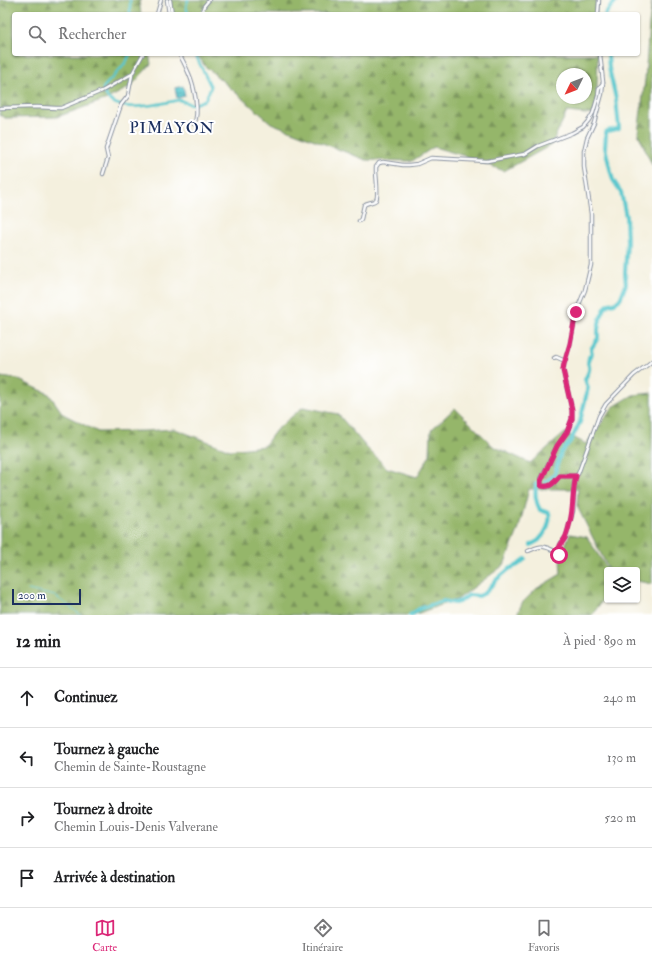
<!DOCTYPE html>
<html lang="fr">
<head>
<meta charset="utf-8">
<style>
  :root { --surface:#fff; --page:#f2f2f2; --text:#202124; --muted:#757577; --line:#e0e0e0; --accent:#db2777 }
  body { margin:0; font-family:"IM FELL Double Pica",serif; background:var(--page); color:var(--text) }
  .controls { position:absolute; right:12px; bottom:12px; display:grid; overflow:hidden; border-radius:4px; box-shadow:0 1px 3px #0004 }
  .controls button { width:36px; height:36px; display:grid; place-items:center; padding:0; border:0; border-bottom:1px solid var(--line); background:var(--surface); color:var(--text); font:20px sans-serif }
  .compass { position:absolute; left:556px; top:68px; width:36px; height:36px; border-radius:50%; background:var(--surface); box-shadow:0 1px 3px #0004; rotate:227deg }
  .scale { position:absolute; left:12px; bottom:10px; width:69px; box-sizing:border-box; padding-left:4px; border:2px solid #1b2f5e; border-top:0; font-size:11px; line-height:14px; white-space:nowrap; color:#1b2f5e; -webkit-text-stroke:3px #fff; paint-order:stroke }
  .stop { position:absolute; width:12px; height:12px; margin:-9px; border:3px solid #db2777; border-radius:50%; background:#fff }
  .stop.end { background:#db2777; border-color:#fff; box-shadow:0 1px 4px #0008 }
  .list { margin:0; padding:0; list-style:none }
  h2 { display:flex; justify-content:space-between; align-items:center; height:52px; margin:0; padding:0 16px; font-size:17px }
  h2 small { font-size:13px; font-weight:400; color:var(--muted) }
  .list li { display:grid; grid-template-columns:26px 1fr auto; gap:12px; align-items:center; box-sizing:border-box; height:60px; padding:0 16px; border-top:1px solid var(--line) }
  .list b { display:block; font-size:15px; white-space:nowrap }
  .list p { margin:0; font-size:13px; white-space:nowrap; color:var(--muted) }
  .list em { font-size:13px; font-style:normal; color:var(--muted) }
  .icon { flex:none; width:22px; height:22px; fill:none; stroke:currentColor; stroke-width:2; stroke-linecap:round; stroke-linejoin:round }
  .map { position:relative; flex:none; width:652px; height:615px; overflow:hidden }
  .search { position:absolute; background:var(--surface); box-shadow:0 1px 3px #0004; left:12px; right:12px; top:12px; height:44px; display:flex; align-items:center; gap:10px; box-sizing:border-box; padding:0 14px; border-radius:4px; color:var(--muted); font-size:15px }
  .sheet { height:292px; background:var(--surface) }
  nav { display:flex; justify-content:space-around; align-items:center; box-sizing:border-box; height:56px; border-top:1px solid var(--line); background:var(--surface); font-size:11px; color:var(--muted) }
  nav a { display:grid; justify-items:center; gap:2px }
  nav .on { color:var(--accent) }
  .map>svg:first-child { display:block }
  .forest { fill:url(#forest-firs); stroke:#587264; fill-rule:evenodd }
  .water { fill:url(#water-waves); stroke:#3a7b96 }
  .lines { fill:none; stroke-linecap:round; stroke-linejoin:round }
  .stream { stroke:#5ac7cd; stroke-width:1 }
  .canal { stroke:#5ac7cd; stroke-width:2.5 }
  .river { stroke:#5ac7cd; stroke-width:4 }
  .street-casing { stroke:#88909e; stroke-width:4.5 }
  .street { stroke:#fff; stroke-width:2.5 }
  .route { stroke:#db2777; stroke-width:5 }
  .labels { text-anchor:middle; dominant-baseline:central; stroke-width:4; stroke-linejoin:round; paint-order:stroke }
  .neighbourhood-label { font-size:16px; letter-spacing:1px; fill:#1b2f5e; stroke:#fff }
</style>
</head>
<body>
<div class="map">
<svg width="652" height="615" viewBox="0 0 652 615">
  <defs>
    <pattern id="forest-firs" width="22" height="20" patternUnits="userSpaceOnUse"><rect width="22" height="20" fill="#95b66a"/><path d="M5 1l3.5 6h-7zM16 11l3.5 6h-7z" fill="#79945a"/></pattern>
    <pattern id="water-waves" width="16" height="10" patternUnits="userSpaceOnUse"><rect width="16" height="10" fill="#5ac7cd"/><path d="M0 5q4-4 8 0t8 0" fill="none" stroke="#4aa2aa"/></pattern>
  </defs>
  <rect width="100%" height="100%" fill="#fff"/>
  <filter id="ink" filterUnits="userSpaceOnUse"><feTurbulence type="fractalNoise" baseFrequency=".025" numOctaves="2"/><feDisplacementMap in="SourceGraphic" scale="8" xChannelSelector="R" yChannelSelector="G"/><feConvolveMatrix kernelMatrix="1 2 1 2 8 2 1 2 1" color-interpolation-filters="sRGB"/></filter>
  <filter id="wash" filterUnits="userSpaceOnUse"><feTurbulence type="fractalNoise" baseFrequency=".012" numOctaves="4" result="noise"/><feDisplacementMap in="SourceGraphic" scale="16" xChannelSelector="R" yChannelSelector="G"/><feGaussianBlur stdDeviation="0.9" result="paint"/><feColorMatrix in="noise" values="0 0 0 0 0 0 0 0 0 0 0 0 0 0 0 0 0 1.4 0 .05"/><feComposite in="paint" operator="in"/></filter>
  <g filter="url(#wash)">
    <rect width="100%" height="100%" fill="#f4f0de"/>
    <g class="forest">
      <path d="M 0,0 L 142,0 L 139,1 L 141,14 L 14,14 L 14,54 L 149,54 L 151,64 L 130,87 L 107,99 L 57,117 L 5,118 L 0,115 Z"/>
      <path d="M 166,0 L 597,0 L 596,14 L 174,14 Z"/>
      <path d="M 652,1 L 652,165 L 638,133 L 645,80 L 649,24 Z"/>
      <path d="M 197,54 L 598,54 L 596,115 L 567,112 L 551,145 L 504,171 L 468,157 L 434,147 L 412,161 L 366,160 L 271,123 L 205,66 ZM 562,74 L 586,74 L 586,98 L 562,98 Z"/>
      <path d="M 0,377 L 17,379 L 49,394 L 63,414 L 98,432 L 143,431 L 175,429 L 230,450 L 264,446 L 276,430 L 303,407 L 338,414 L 366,447 L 387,468 L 417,477 L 430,455 L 431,430 L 455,408 L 493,446 L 530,463 L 566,432 L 567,434 L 586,444 L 613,407 L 633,395 L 652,393 L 652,584 L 637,581 L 637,570 L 609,570 L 577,506 L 578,489 L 529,489 L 518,531 L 504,565 L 458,599 L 413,615 L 0,615 Z"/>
      <path d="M 570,534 L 587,537 L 608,570 L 607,570 L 607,591 L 603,600 L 592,615 L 517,615 L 522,603 L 536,589 L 561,574 L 560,558 Z"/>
    </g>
    <path class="water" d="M 183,86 L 185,96 L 177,98 L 175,88 Z"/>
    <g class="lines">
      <path class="stream" d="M 28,590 L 55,596 L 81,615"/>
      <g class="canal">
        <path d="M 130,0 L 130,14"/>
        <path d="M 188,14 L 186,6 L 188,0"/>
        <path d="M 130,54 C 125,68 112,76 103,88 C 109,118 159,104 179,100 C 186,101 185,105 195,104"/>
        <path d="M 195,54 L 211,87 L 205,100 L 197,103"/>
      </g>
      <g class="river">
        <path d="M 605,14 L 612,5 L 618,0"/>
        <path d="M 545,482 L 553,476 L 555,473 L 561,452 L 570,442 L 580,422 L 588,388 L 585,379 C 588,374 591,369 588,363 L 589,357 L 592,354 L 591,349 L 598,338 L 598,329 L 600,319 L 605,308 L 609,304 L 615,303 L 619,300 L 621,297 L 626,284 L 625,273 L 627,242 L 626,217 L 621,192 L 613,180 L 610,169 L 605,147 L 606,133 L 607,131 L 617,129 L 619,128 L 616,99 L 609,68 L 608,54"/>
        <path d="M 531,545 C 533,543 537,542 539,540 C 546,533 551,522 549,513 L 540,510 C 535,501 535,494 536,484"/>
        <path d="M 410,615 L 419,609 L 443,601 L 455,603 L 461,601 L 469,595 L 479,596 L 485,593 L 496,580 L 509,569 L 518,565 L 525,559"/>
      </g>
    </g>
  </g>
  <g filter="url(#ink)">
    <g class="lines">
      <g class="street-casing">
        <g id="street">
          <path d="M 167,0 L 169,14"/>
          <path d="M 170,0 L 172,14"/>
          <path d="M 157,14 L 161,0"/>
          <path d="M 201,14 L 204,6 L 209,0"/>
          <path d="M 598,14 L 599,0"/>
          <path d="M 179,54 C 183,60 186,67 189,74 C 194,85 200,113 194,124"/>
          <path d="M 600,54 L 603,82 L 602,94 L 594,123 L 587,138 L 584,151 L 584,167 L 591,214 L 591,265 L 585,290 L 576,312 L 570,344 L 564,364 L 563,370 L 572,410 L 572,419 L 567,432 L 557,446 L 541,479 L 541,485 C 551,490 553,482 560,476 L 575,476 L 578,474 L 599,416 L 606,404 L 634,375 L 646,366 L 652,361"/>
          <path d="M 0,108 L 37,107 L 56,108 L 61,108 L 102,91 L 132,74 L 143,54"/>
          <path d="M 103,174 L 108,158 L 106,149 L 121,105 L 128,96 L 132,75"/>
          <path d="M 359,221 L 361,219 L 364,205 C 367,202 373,203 376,200 C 379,196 376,177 376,171 L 376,167 L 379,163 L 383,162 L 403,165 L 409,165 L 417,164 L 431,158 L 487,161 L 525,154 L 538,146 L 572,133 L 583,127 L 589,120 L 593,113 L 598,96 L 599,88 L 603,83"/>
          <path d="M 554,358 L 556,357 L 565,361"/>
          <path d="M 528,551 C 541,546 543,544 556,552"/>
          <path d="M 558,560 L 559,549 L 561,543 L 566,537 L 570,522 L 573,511 L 574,486 L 576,476"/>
        </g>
      </g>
      <use href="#street" class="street"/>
    </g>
  </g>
  <g class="lines" filter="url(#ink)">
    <path class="route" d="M 559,555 C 558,545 561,545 565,538 C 567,534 568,530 569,526 C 574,509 572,492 576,476 L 560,476 C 554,482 551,488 542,486 L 541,485 L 541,481 L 557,446 L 567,432 L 572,419 L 572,410 L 563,370 L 564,364 L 570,344 L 576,312"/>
  </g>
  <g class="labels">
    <g class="neighbourhood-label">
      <text x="172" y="128">PIMAYON</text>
    </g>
  </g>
</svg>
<div class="controls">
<button><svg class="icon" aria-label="layers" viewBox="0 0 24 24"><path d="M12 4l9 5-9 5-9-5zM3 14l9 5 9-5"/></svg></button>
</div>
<svg class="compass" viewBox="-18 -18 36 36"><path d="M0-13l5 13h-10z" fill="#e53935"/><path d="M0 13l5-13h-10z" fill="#757577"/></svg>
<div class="scale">200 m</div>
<div class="stop" style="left:559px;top:555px"></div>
<div class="stop end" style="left:576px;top:312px"></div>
<div class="search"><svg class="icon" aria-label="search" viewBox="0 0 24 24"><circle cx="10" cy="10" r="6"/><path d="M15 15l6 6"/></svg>Rechercher</div>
</div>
<section class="sheet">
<h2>12 min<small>À pied · 890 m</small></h2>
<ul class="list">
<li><svg class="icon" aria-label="ahead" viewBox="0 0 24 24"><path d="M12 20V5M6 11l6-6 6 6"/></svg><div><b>Continuez</b></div><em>240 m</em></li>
<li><svg class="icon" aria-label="left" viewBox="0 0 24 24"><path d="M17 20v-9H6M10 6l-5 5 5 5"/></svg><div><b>Tournez à gauche</b><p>Chemin de Sainte-Roustagne</p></div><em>130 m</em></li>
<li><svg class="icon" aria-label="right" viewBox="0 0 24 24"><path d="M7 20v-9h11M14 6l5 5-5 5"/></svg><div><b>Tournez à droite</b><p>Chemin Louis-Denis Valverane</p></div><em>520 m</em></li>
<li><svg class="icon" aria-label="arrive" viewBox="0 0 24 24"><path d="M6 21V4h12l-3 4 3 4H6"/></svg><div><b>Arrivée à destination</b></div></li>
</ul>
</section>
<nav>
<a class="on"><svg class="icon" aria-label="map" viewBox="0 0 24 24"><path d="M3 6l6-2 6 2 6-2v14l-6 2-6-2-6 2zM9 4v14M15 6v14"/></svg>Carte</a>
<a><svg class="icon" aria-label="directions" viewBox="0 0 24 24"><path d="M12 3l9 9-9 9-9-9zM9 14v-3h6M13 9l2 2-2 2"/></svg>Itinéraire</a>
<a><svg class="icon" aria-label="saved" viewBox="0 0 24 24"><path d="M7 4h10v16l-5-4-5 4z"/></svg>Favoris</a>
</nav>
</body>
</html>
